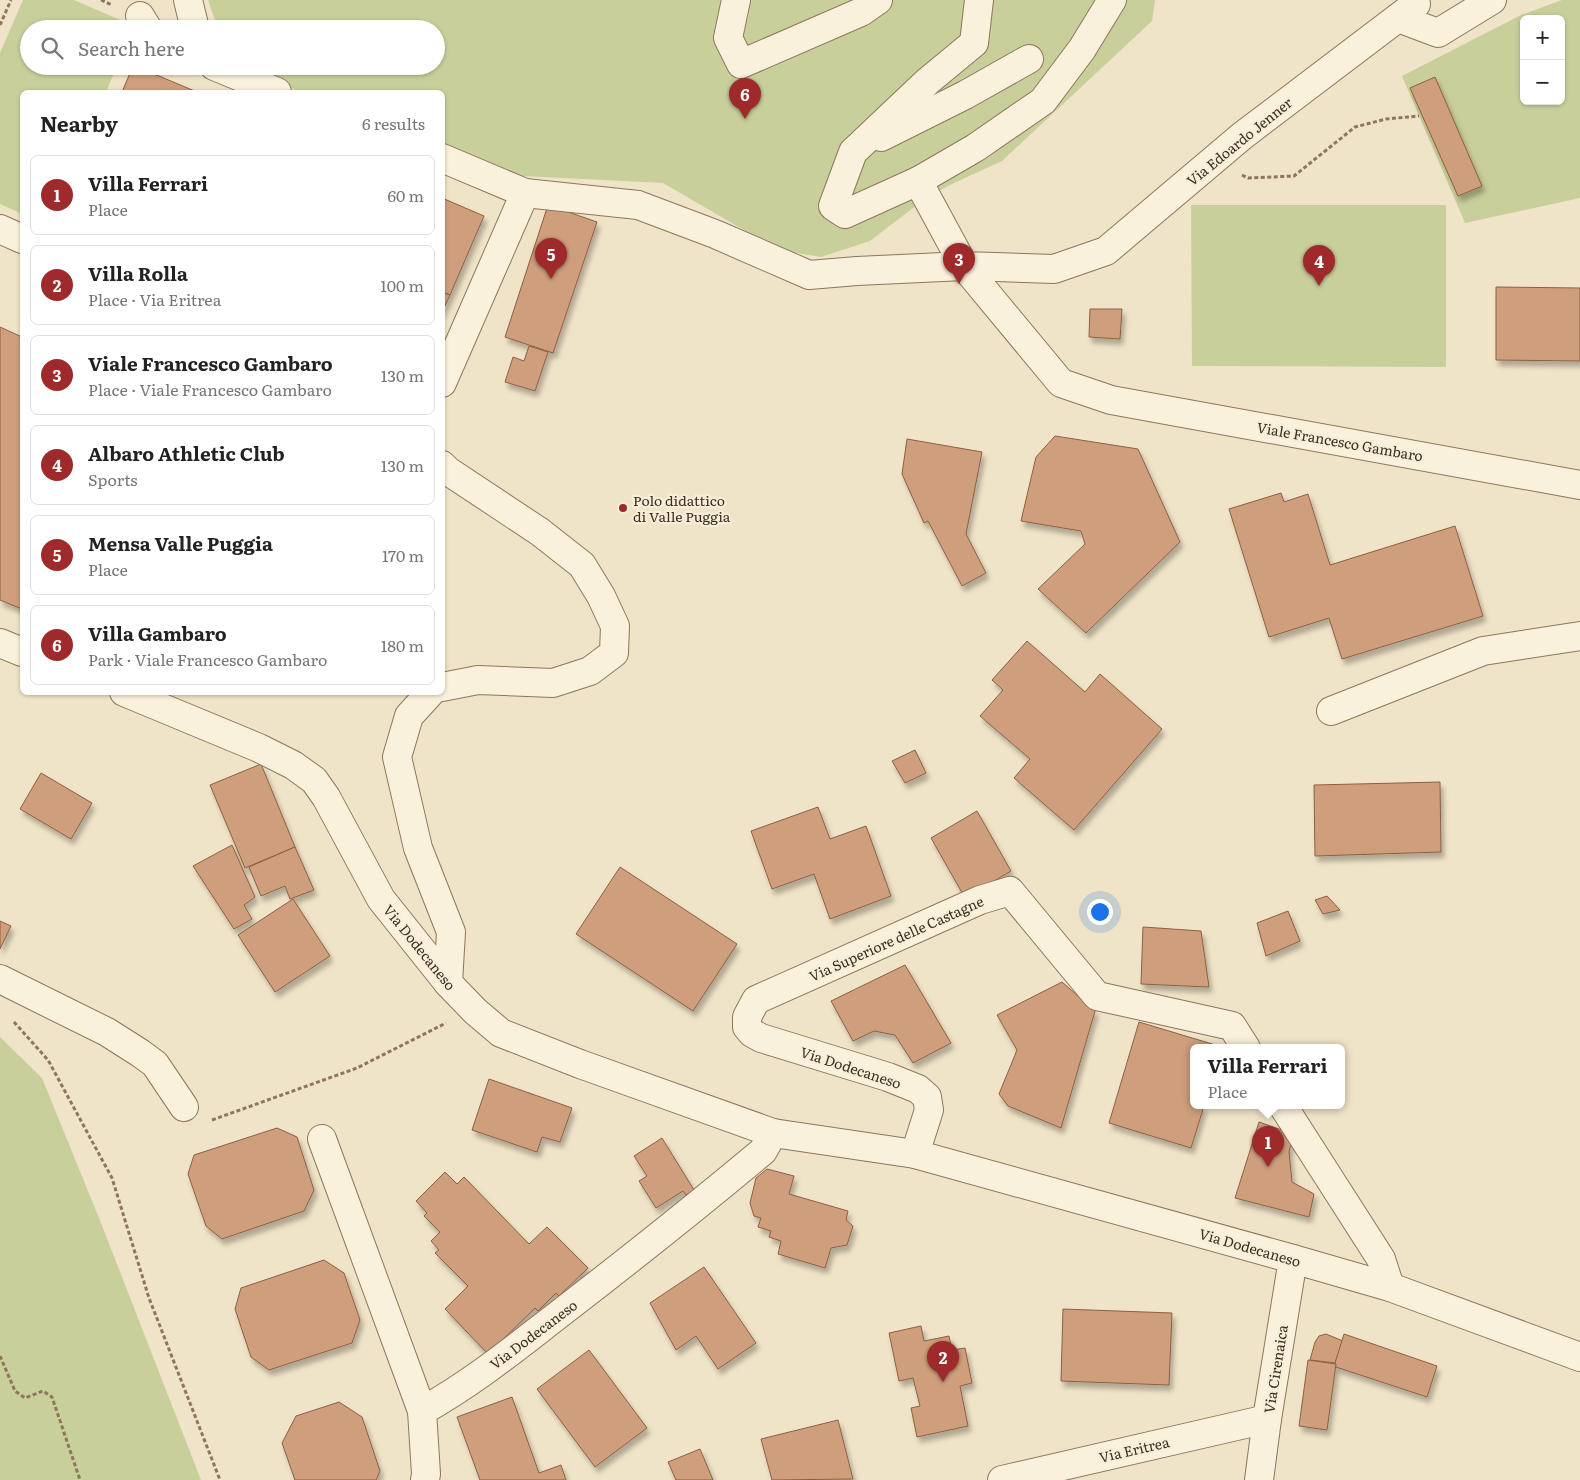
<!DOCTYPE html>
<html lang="en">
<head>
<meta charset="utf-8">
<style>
  :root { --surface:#fff; --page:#f2f2f2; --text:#222; --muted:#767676; --line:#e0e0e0; --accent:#9e2a2b }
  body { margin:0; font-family:Literata,serif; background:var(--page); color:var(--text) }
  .controls { position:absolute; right:15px; top:15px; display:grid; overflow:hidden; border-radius:8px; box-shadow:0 1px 4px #0004 }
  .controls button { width:45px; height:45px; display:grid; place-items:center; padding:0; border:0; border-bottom:1px solid var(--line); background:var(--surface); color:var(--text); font:25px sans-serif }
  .you { position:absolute; left:1099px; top:911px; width:18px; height:18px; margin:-12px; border:4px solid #fff; border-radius:50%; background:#1a73e8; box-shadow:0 0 0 8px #1a73e833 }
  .badge { display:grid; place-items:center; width:32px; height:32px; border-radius:50%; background:var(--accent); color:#fff; font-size:16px; font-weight:700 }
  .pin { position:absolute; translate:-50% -41px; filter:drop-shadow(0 1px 2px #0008) }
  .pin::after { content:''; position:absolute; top:26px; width:18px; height:15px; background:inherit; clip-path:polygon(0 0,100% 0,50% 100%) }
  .popup { position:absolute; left:1190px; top:1044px; width:155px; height:65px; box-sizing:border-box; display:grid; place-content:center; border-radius:8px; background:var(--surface); filter:drop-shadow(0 1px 4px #0005); font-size:16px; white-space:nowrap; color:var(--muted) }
  .popup b { font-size:19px; color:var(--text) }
  .popup::after { content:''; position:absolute; left:50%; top:100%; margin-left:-10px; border:10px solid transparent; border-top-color:var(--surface) }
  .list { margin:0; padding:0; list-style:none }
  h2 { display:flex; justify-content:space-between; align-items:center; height:65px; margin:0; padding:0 20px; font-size:21px }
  h2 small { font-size:16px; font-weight:400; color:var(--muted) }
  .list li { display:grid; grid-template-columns:32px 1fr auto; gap:15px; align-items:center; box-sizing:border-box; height:80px; margin:0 10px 10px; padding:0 10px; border:1px solid var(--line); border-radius:8px }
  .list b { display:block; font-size:19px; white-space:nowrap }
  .list p { margin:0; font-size:16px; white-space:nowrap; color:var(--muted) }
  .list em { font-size:16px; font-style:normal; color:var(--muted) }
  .icon { flex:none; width:28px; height:28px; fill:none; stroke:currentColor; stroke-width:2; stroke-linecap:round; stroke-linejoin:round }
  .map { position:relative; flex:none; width:1580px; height:1480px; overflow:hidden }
  .search { position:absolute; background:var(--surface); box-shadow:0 1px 4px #0004; left:20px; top:20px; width:425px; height:55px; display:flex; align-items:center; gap:12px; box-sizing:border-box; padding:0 18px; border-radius:28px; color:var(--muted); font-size:19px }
  .panel { position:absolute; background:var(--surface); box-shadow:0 1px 4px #0004; left:20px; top:90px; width:425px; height:605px; border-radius:8px }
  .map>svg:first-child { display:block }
  .green { fill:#c9cf9b; fill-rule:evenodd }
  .building { fill:#cf9f7d; stroke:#8d5f41; filter:url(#shadow) }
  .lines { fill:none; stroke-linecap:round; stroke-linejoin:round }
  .minor-casing { stroke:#8d765c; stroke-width:30 }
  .path { stroke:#8d765c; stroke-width:3; stroke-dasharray:4 2.5; stroke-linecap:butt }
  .minor { stroke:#faf1dc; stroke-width:28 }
  .poi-dot { fill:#9e2a2b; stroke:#f7eed8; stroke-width:2 }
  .labels { text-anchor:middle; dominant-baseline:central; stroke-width:4.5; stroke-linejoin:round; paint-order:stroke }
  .street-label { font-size:14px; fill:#3d2e20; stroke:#f7eed8 }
  .poi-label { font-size:14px; fill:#3d2e20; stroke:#f7eed8; text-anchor:start }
</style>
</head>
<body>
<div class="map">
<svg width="1580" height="1480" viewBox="0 0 1580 1480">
  <defs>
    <filter id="shadow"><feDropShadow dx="3" dy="5.5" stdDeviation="2.5" flood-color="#0004"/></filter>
  </defs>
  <rect width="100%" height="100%" fill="#f0e4c8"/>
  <g class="green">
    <path d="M 23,0 L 74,0 L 134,26 L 133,29 L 29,29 L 29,66 L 117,66 L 106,92 L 22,92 L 22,214 L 0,204 L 0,53 Z"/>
    <path d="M 208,0 L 1155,0 L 1152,21 L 1002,161 L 954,183 L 926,198 L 870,241 L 821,257 L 778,250 L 663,183 L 522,176 L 443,146 L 442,92 L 302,92 L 232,66 L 436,66 L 436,29 L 218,29 Z"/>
    <path d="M 1562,0 L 1580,0 L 1580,198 L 1465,223 L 1402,76 L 1521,15 ZM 1524,19 L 1561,19 L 1561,101 L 1524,101 Z"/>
    <path d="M 1191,205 L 1446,205 L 1446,367 L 1192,366 Z"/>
    <path d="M 0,1037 L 42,1078 L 101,1223 L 201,1480 L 0,1480 Z"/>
  </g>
  <g class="building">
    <path d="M 133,66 L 135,66 L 197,92 L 122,92 Z"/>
    <path d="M 1435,77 L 1482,186 L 1458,196 L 1410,88 Z"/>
    <path d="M 442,198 L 484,216 L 450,295 L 442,292 Z"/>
    <path d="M 548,205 L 597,222 L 553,353 L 505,337 Z"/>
    <path d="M 1496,287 L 1580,288 L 1580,361 L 1496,360 Z"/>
    <path d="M 442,292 L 450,295 L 442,312 Z"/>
    <path d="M 1090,309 L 1122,309 L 1120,339 L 1089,337 Z"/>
    <path d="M 0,327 L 22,337 L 22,609 L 0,600 Z"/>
    <path d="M 529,346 L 548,352 L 535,391 L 505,382 L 513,357 L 524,361 Z"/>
    <path d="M 1055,436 L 1138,449 L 1180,542 L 1086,633 L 1038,589 L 1085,544 L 1081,531 L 1021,521 L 1036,457 Z"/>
    <path d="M 907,439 L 982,452 L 966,534 L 986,573 L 962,586 L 928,521 L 924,523 L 902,474 Z"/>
    <path d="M 1281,493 L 1284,502 L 1308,494 L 1330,565 L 1455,526 L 1483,616 L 1342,659 L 1329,618 L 1269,637 L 1229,509 Z"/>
    <path d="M 1027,641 L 1085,692 L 1100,674 L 1162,729 L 1074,830 L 1014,778 L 1030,759 L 980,716 L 1003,690 L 992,680 Z"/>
    <path d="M 915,750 L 926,773 L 905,783 L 892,761 Z"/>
    <path d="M 261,764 L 295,847 L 245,868 L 210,785 Z"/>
    <path d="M 41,773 L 92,803 L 71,839 L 20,809 Z"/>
    <path d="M 1440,782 L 1441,852 L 1315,856 L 1314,785 Z"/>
    <path d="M 818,807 L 830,839 L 866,826 L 891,896 L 830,919 L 814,874 L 772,889 L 751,831 Z"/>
    <path d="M 977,811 L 1011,871 L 965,898 L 931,838 Z"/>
    <path d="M 232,845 L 255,897 L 244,905 L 252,919 L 234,929 L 193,866 Z"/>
    <path d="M 295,847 L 314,890 L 290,899 L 285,886 L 261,896 L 249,867 Z"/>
    <path d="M 620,867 L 737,944 L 693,1011 L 576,934 Z"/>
    <path d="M 1327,896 L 1340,910 L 1323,914 L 1315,900 Z"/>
    <path d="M 293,899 L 330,956 L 275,992 L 238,935 Z"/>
    <path d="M 1288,911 L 1300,941 L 1266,956 L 1257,923 Z"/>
    <path d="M 0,921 L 11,926 L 0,949 Z"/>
    <path d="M 1143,927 L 1201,931 L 1209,987 L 1141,984 Z"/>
    <path d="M 905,965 L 951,1043 L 913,1063 L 895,1035 L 874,1031 L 853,1041 L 831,1001 Z"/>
    <path d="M 1062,982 L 1095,1011 L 1061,1128 L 1008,1106 L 999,1094 L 1017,1050 L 997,1015 Z"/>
    <path d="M 1139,1022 L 1222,1047 L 1194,1048 L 1194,1106 L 1204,1106 L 1191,1148 L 1109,1123 Z"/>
    <path d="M 489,1079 L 572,1108 L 560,1142 L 542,1137 L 537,1152 L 472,1130 Z"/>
    <path d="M 1259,1122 L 1293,1134 L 1289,1152 L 1292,1182 L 1314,1194 L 1309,1217 L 1235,1198 Z"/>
    <path d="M 277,1128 L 297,1137 L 314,1190 L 304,1211 L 222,1239 L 206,1226 L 188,1174 L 194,1155 Z"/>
    <path d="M 662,1138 L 694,1190 L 686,1195 L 683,1191 L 656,1208 L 639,1181 L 647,1176 L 634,1156 Z"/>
    <path d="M 767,1169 L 794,1176 L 789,1194 L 848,1211 L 846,1220 L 853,1226 L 847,1245 L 831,1248 L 825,1268 L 778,1254 L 781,1241 L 769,1237 L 771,1231 L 758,1227 L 761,1218 L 754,1216 L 750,1203 L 756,1178 Z"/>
    <path d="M 445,1172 L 457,1184 L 464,1177 L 529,1244 L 547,1227 L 588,1268 L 559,1296 L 556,1293 L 538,1311 L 535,1308 L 488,1354 L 445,1309 L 468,1286 L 435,1253 L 439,1250 L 431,1241 L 440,1232 L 424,1216 L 427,1213 L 416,1201 Z"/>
    <path d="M 324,1260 L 344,1273 L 360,1320 L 352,1343 L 269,1370 L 251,1357 L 235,1309 L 241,1288 Z"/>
    <path d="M 704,1267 L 756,1343 L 718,1369 L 696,1336 L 676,1350 L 650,1303 Z"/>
    <path d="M 1063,1309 L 1172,1313 L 1169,1385 L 1061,1381 Z"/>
    <path d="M 921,1326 L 924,1341 L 949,1336 L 952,1350 L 965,1348 L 972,1383 L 960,1386 L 968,1426 L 917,1437 L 911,1408 L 920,1406 L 913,1378 L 899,1381 L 889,1333 Z"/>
    <path d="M 1326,1334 L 1343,1341 L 1335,1363 L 1310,1360 L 1315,1342 L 1319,1336 Z"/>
    <path d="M 1344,1334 L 1437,1366 L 1427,1397 L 1336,1367 L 1335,1363 Z"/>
    <path d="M 589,1350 L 647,1428 L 595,1467 L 537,1389 Z"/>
    <path d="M 1308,1360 L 1336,1364 L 1327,1430 L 1299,1426 Z"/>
    <path d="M 512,1397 L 539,1473 L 561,1465 L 566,1480 L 480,1480 L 457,1417 Z"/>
    <path d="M 339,1402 L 362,1417 L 380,1471 L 376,1480 L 295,1480 L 282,1443 L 296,1416 Z"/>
    <path d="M 838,1420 L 853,1479 L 772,1480 L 761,1439 Z"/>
    <path d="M 700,1449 L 713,1480 L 676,1480 L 668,1462 Z"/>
  </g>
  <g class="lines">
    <g class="minor-casing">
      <g id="minor">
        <path d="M 188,0 L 195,29"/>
        <path d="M 736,0 L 728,38 L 741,64 L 861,12 L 878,0"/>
        <path d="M 979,0 L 974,43 L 928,81 L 853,152 L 833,206 L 845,214 L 918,181 L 964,266 L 1054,269 L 1106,251 L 1242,136 L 1416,4 L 1414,0"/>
        <path d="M 140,16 L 148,29"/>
        <path d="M 1398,18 L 1438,33 L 1492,0"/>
        <path d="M 214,66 L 277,92"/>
        <path d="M 881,137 L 965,95 L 1029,59"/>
        <path d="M 442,158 L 525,193 L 638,205 L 715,234 L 809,275 L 857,271 L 964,266 L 1061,383 L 1111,400 L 1580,485"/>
        <path d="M 918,181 L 975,148 L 1043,101 L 1082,49 L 1112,0"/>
        <path d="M 0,229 L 22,239"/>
        <path d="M 442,383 L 525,193"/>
        <path d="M 442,465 L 448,471 L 540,532 L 582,565 L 601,596 L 615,626 L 614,653 L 590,671 L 553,683 L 478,680 L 442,687"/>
        <path d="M 0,643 L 22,652"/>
        <path d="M 124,692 L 259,748 L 293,765 L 314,780 L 326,797 L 381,899 L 448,983 L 475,1011 L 501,1033 L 580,1064 L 773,1133 L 915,1154 L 1293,1259 L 1390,1287 L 1580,1357"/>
        <path d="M 431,692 L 409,716 L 397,757 L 418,848 L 451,932 L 448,983"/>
        <path d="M 1331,711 L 1483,651 L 1580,636"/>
        <path d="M 0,979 L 107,1032 L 140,1053 L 155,1064 L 184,1107"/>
        <path d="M 1283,1106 L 1381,1259 L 1390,1287"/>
        <path d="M 322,1139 L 422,1411 C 471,1384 514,1349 558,1315 C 628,1261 696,1207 763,1151 L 773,1133"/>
        <path d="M 915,1154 L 929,1110 L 927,1097 L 918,1089 L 888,1077 L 761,1038 L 752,1033 L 747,1027 L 747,1017 L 756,1000 L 980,900 L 1010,891 L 1097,996 L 1232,1026 L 1246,1048"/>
        <path d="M 422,1411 L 426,1474 L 425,1480"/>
        <path d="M 1002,1480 L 1267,1419"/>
        <path d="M 1259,1480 L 1267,1419 L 1293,1259"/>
      </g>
    </g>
    <g class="path">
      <path d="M 101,0 L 112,5"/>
      <path d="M 0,25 L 11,0"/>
      <path d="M 1242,175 L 1248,178 L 1294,176 L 1355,127 L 1386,119 L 1419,116"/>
      <path d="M 14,1022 L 48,1060 L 112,1178 L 149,1298 L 220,1480"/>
      <path d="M 212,1120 L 357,1068 L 446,1023"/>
      <path d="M 0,1356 L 15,1391 L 25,1398 L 43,1391 L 52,1397 L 80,1480"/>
    </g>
    <use href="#minor" class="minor"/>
  </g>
  <circle class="poi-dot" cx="623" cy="508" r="5"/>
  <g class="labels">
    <g class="street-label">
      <text transform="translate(1239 141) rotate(-39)">Via Edoardo Jenner</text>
      <text transform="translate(1340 441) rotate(10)">Viale Francesco Gambaro</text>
      <text transform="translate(896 938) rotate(-24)">Via Superiore delle Castagne</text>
      <text transform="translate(420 947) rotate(51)">Via Dodecaneso</text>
      <text transform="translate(851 1067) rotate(18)">Via Dodecaneso</text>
      <text transform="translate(1250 1247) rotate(16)">Via Dodecaneso</text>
      <text transform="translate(533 1334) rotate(-37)">Via Dodecaneso</text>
      <text transform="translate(1275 1369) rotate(-81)">Via Cirenaica</text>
      <text transform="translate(1134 1449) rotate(-13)">Via Eritrea</text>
    </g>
    <g class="poi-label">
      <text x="633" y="500">Polo didattico<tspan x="633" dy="16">di Valle Puggia</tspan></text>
    </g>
  </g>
</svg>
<div class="controls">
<button>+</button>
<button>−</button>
</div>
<div class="you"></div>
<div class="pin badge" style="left:1268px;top:1167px">1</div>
<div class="popup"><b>Villa Ferrari</b>Place</div>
<div class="pin badge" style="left:943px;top:1382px">2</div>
<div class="pin badge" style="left:959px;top:284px">3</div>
<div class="pin badge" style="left:1319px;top:286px">4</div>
<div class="pin badge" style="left:551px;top:279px">5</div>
<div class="pin badge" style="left:745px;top:119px">6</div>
<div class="search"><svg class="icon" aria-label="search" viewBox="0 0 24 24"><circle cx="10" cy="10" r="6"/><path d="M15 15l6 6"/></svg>Search here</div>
<section class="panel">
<h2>Nearby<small>6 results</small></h2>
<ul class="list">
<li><span class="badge">1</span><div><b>Villa Ferrari</b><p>Place</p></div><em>60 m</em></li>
<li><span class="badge">2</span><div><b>Villa Rolla</b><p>Place · Via Eritrea</p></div><em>100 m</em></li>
<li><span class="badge">3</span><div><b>Viale Francesco Gambaro</b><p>Place · Viale Francesco Gambaro</p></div><em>130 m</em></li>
<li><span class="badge">4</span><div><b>Albaro Athletic Club</b><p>Sports</p></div><em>130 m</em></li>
<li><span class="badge">5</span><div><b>Mensa Valle Puggia</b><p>Place</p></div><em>170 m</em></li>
<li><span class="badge">6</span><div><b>Villa Gambaro</b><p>Park · Viale Francesco Gambaro</p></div><em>180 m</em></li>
</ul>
</section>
</div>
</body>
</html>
